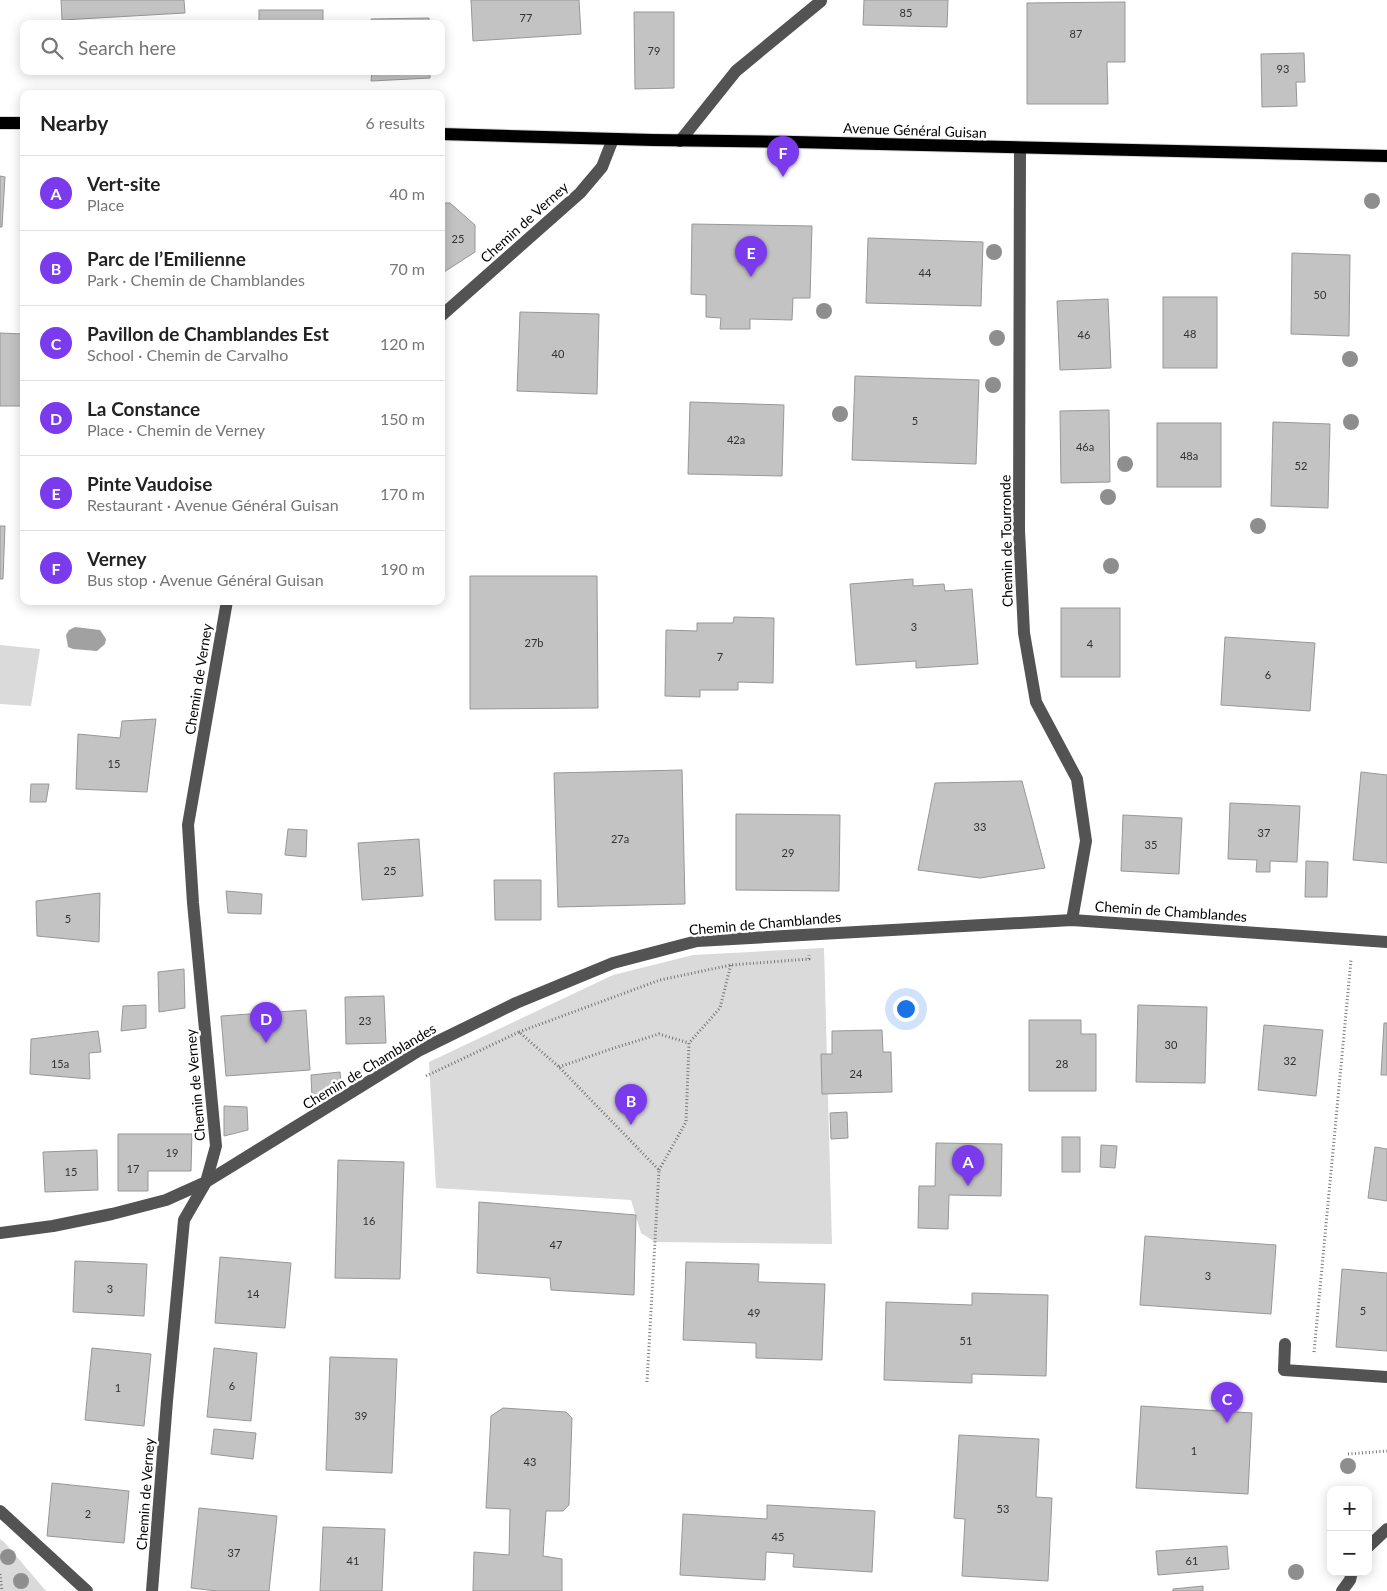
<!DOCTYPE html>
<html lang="en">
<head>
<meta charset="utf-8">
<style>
  :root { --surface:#fff; --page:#f2f2f2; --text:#222; --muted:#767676; --line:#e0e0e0; --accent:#7c3aed }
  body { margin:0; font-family:Lato,sans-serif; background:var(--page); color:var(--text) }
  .controls { position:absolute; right:15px; bottom:15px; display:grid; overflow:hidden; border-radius:10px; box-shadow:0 2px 12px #0003 }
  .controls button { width:45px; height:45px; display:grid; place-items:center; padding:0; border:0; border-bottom:1px solid var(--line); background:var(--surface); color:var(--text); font:25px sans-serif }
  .you { position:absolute; left:905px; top:1008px; width:18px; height:18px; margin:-12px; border:4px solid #fff; border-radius:50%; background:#1a73e8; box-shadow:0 0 0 8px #1a73e833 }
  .badge { display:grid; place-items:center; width:32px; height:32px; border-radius:50%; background:var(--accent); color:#fff; font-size:16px; font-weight:700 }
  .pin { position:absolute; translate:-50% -41px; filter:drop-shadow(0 1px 2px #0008) }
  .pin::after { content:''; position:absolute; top:26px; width:18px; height:15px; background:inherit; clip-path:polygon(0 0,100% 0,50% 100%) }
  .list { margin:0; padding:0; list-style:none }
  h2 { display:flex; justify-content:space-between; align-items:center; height:65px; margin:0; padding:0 20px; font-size:21px }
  h2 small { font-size:16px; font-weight:400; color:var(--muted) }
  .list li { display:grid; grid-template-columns:32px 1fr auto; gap:15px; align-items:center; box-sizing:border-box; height:75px; padding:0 20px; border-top:1px solid var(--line) }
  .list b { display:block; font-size:19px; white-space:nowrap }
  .list p { margin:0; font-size:16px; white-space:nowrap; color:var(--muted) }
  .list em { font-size:16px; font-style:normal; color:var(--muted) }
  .icon { flex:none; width:28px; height:28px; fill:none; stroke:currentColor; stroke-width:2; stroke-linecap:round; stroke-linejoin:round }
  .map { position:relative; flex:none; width:1387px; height:1591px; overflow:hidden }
  .search { position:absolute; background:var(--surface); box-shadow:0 2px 12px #0003; left:20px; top:20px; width:425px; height:55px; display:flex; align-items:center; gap:12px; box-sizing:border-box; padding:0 18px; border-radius:10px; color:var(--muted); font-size:19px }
  .panel { position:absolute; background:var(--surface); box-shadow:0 2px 12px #0003; left:20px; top:90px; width:425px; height:515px; border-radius:10px }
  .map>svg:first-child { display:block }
  .green { fill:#dadada }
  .water { fill:#a1a1a1 }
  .building { fill:#c3c3c3; stroke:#979797 }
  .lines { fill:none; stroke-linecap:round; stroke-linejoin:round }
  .major-casing { stroke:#dbdbdb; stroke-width:14 }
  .path { stroke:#757575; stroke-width:3; stroke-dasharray:1 2.5; stroke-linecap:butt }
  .minor { stroke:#535353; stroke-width:12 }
  .major { stroke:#000; stroke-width:12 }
  .tree { fill:#8e8e8e }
  .labels { text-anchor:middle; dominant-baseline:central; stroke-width:5; stroke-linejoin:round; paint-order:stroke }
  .number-label { font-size:11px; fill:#313131 }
  .street-label { font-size:14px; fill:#000; stroke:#fff }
</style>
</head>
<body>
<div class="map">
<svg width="1387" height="1591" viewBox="0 0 1387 1591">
  <rect width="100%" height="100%" fill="#fff"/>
  <g class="green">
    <path d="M 0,645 L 40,649 L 31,706 L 0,704 Z"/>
    <path d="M 824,948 L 832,1244 L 655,1242 L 641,1233 L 631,1200 L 436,1188 L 429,1062 L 613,975 L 693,955 Z"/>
    <path d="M 0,1539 L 5,1543 L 46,1591 L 0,1591 Z"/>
  </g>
  <path class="water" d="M 75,627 L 100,630 L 106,639 L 105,644 L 97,651 L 73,649 L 68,647 L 66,635 L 69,630 Z"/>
  <g class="building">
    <path d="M 61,0 L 184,0 L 185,13 L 62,20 Z"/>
    <path d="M 471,0 L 579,0 L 581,34 L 473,41 Z"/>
    <path d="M 864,0 L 948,0 L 947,27 L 863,25 Z"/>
    <path d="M 1125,2 L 1125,62 L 1107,62 L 1108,104 L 1027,104 L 1027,3 Z"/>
    <rect x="259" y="10" width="64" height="14"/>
    <path d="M 634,12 L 674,12 L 674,88 L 635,89 Z"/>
    <path d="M 429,18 L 429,24 L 372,24 L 371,19 Z"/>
    <path d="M 1304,53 L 1305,82 L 1296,82 L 1297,106 L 1262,107 L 1261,54 Z"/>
    <path d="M 372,71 L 430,71 L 430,78 L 371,81 Z"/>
    <path d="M 0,176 L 5,177 L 2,227 L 0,227 Z"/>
    <path d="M 441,203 L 450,203 L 475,225 L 475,252 L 441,274 Z"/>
    <path d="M 692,224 L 812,226 L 810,298 L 793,298 L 792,320 L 750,319 L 750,329 L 720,329 L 721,318 L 706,317 L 706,295 L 691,294 Z"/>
    <path d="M 868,238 L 983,242 L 981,306 L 866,303 Z"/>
    <path d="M 1292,253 L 1350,255 L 1349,336 L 1291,334 Z"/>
    <rect x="1163" y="297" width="54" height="71"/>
    <path d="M 1108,299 L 1111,368 L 1060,370 L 1057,301 Z"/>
    <path d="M 520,312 L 599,314 L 597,394 L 517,391 Z"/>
    <path d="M 0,333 L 24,334 L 24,406 L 0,406 Z"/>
    <path d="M 855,376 L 979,380 L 976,464 L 852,460 Z"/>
    <path d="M 690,402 L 784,405 L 782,476 L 688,474 Z"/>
    <path d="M 1109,410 L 1110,482 L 1061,483 L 1060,411 Z"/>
    <path d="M 1273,422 L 1330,424 L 1328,508 L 1271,506 Z"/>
    <rect x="1157" y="423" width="64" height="64"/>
    <path d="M 0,526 L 5,526 L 3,579 L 0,579 Z"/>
    <path d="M 470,576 L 597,576 L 598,708 L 470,709 Z"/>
    <path d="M 913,579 L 913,586 L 944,584 L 945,591 L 972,589 L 978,664 L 916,668 L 916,661 L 856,665 L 850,584 Z"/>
    <rect x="1061" y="608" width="59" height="69"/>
    <path d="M 734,617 L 774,618 L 773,683 L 738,682 L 738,690 L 700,690 L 700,697 L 665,696 L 666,630 L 697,631 L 697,623 L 733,623 Z"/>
    <path d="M 1225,637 L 1315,643 L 1310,711 L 1221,705 Z"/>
    <path d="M 156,719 L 147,792 L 76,789 L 78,734 L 120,738 L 122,721 Z"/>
    <path d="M 682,770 L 685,904 L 558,907 L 554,773 Z"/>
    <path d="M 1361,772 L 1387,775 L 1387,863 L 1353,860 Z"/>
    <path d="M 1022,781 L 1045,868 L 980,878 L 918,870 L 935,783 Z"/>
    <path d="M 31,784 L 49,784 L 46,802 L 30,802 Z"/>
    <path d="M 1230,803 L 1300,806 L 1297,862 L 1270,861 L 1270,872 L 1256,872 L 1257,860 L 1228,859 Z"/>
    <path d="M 736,814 L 840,815 L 839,891 L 736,890 Z"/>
    <path d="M 1123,815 L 1182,818 L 1179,874 L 1121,871 Z"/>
    <path d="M 288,829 L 307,830 L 306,857 L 285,855 Z"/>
    <path d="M 419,839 L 423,896 L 362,900 L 358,843 Z"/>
    <path d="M 1306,861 L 1328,862 L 1327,897 L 1305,897 Z"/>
    <path d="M 494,880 L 541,880 L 541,920 L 495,920 Z"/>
    <path d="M 226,891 L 262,894 L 261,914 L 228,913 Z"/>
    <path d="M 100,893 L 99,942 L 37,936 L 36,901 Z"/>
    <path d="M 184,969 L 185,1008 L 159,1012 L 158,972 Z"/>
    <path d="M 384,996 L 386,1043 L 346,1044 L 345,997 Z"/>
    <path d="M 146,1005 L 146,1028 L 121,1031 L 123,1006 Z"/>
    <path d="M 1138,1005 L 1207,1007 L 1205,1083 L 1136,1082 Z"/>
    <path d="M 306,1010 L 310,1070 L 226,1076 L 221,1016 Z"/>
    <path d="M 1029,1020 L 1081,1020 L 1081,1034 L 1096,1034 L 1096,1091 L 1029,1091 Z"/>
    <path d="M 1384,1023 L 1387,1023 L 1387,1075 L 1381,1075 Z"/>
    <path d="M 1264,1025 L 1323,1030 L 1316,1096 L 1258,1090 Z"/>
    <path d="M 882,1030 L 883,1052 L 891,1052 L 892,1092 L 822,1094 L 821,1054 L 832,1054 L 832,1031 Z"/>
    <path d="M 98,1031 L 101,1052 L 89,1053 L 90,1079 L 30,1074 L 31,1039 Z"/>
    <path d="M 340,1072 L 342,1093 L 312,1097 L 311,1075 Z"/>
    <path d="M 224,1106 L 247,1107 L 248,1130 L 224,1136 Z"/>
    <path d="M 847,1112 L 848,1138 L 831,1139 L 830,1113 Z"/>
    <path d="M 118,1134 L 192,1134 L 191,1171 L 148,1171 L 148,1191 L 118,1191 Z"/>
    <rect x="1062" y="1137" width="18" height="35"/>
    <path d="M 936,1143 L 1002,1144 L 1001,1196 L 949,1195 L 948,1229 L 918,1228 L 919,1186 L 935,1186 Z"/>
    <path d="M 1101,1145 L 1117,1146 L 1115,1168 L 1100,1167 Z"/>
    <path d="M 1375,1147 L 1387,1149 L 1387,1201 L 1368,1198 Z"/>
    <path d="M 97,1150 L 98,1190 L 45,1192 L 43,1152 Z"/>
    <path d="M 338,1160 L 404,1162 L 400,1279 L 335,1278 Z"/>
    <path d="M 479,1202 L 636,1215 L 634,1295 L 551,1290 L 550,1278 L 477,1273 Z"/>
    <path d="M 1145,1236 L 1276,1245 L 1271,1314 L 1140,1305 Z"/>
    <path d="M 220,1257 L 291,1263 L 285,1328 L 215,1323 Z"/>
    <path d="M 75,1261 L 147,1264 L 144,1316 L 73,1312 Z"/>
    <path d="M 686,1262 L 759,1264 L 758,1282 L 825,1284 L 822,1360 L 756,1358 L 756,1343 L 683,1340 Z"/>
    <path d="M 1342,1269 L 1387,1273 L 1387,1351 L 1336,1347 Z"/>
    <path d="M 972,1293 L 1048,1295 L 1046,1376 L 972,1374 L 972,1383 L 884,1380 L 886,1302 L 972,1305 Z"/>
    <path d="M 92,1348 L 151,1354 L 144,1426 L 85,1420 Z"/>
    <path d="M 214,1348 L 257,1353 L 251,1421 L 207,1417 Z"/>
    <path d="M 330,1357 L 397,1359 L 392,1473 L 326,1470 Z"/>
    <path d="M 1141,1406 L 1252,1413 L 1248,1494 L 1136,1488 Z"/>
    <path d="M 503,1408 L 566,1412 L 572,1418 L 569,1505 L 563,1511 L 546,1511 L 543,1556 L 562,1559 L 562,1591 L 473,1591 L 474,1552 L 509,1555 L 510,1509 L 486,1508 L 491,1416 Z"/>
    <path d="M 214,1429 L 256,1433 L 253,1459 L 211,1454 Z"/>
    <path d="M 959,1435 L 1039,1439 L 1036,1497 L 1052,1498 L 1048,1581 L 962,1576 L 965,1519 L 954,1518 Z"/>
    <path d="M 52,1483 L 129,1491 L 124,1543 L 47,1536 Z"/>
    <path d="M 767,1505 L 875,1511 L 872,1572 L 793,1567 L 794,1554 L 766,1552 L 765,1580 L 680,1575 L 683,1514 L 767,1519 Z"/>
    <path d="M 199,1508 L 277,1516 L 269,1591 L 217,1591 L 191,1588 Z"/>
    <path d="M 323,1527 L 385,1529 L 382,1591 L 320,1591 Z"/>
    <path d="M 1227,1546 L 1229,1569 L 1158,1575 L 1156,1551 Z"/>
    <path d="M 1203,1586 L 1203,1591 L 1173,1591 L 1173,1589 Z"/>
  </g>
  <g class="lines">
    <g class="major-casing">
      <g id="major">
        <path d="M 0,123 L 24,123"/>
        <path d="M 441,134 L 653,140 L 794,142 L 1387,156"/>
      </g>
    </g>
    <g class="path">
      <path d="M 519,1032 L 660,980 L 731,965 L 809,959 L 809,955"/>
      <path d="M 559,1067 L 614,1048 L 659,1034 L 689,1043"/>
      <path d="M 426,1076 L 519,1032 L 559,1067 L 659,1170 L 647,1382"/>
      <path d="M 659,1170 L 686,1122 L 689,1043 L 720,1008 L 731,964"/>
      <path d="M 1314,1352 L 1351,960"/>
      <path d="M 1348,1454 L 1387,1451"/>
      <path d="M 0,1574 L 2,1591"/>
    </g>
    <g class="minor">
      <path d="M 680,141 L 736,71 L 821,1"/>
      <path d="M 1020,148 L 1019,530 L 1024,633 L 1036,702 L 1077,779 L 1086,841 L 1072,920"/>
      <path d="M 441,316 L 580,193 L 602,167 L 613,139"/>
      <path d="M 0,1233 L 53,1226 L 112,1214 L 166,1200 L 206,1182 L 420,1050 L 516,1003 L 613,963 L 697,941 L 1072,920 L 1387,942"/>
      <path d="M 1285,1344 L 1284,1370 L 1387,1377"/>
      <path d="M 0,1511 L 87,1591"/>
      <path d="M 1368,1547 L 1387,1529"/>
      <path d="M 152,1591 L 167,1401 L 184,1220 L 206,1182 L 216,1146 L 193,903 L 188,825 L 227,601"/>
      <path d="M 1342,1591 L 1350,1580 L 1352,1572"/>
    </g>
    <use href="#major" class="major"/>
  </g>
  <g class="tree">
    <circle cx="1372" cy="201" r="8"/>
    <circle cx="994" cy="252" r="8"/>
    <circle cx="824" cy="311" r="8"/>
    <circle cx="997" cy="338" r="8"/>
    <circle cx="1350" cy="359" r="8"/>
    <circle cx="993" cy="385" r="8"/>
    <circle cx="840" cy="414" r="8"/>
    <circle cx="1351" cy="422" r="8"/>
    <circle cx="1125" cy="464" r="8"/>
    <circle cx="1108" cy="497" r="8"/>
    <circle cx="1258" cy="526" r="8"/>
    <circle cx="1111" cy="566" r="8"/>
    <circle cx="1348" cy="1466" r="8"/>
    <circle cx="8" cy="1557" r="8"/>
    <circle cx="1296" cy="1572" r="8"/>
    <circle cx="21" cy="1581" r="8"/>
  </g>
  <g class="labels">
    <g class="number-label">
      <text x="906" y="12">85</text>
      <text x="526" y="17">77</text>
      <text x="1076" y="33">87</text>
      <text x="654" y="50">79</text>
      <text x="1283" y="68">93</text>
      <text x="458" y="238">25</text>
      <text x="925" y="272">44</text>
      <text x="1320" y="294">50</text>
      <text x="1190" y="333">48</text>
      <text x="1084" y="334">46</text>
      <text x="558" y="353">40</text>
      <text x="915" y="420">5</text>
      <text x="736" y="439">42a</text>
      <text x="1085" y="446">46a</text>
      <text x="1189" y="455">48a</text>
      <text x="1301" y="465">52</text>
      <text x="914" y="626">3</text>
      <text x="534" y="642">27b</text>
      <text x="1090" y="643">4</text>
      <text x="720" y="656">7</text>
      <text x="1268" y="674">6</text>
      <text x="114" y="763">15</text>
      <text x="980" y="826">33</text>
      <text x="1264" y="832">37</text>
      <text x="620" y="838">27a</text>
      <text x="1151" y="844">35</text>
      <text x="788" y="852">29</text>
      <text x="390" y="870">25</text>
      <text x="68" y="918">5</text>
      <text x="365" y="1020">23</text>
      <text x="1171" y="1044">30</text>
      <text x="1290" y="1060">32</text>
      <text x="60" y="1063">15a</text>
      <text x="1062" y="1063">28</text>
      <text x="856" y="1073">24</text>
      <text x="172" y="1152">19</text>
      <text x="133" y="1168">17</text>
      <text x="71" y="1171">15</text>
      <text x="369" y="1220">16</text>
      <text x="556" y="1244">47</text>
      <text x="1208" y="1275">3</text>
      <text x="110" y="1288">3</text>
      <text x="253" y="1293">14</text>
      <text x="1363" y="1310">5</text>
      <text x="754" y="1312">49</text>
      <text x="966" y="1340">51</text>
      <text x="232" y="1385">6</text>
      <text x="118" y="1387">1</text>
      <text x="361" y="1415">39</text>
      <text x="1194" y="1450">1</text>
      <text x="530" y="1461">43</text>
      <text x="1003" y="1508">53</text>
      <text x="88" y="1513">2</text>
      <text x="778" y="1536">45</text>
      <text x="234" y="1552">37</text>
      <text x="353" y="1560">41</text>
      <text x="1192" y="1560">61</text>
    </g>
    <g class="street-label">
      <text transform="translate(915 130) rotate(2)">Avenue Général Guisan</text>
      <text transform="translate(524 222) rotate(-42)">Chemin de Verney</text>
      <text transform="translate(1006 541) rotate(-91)">Chemin de Tourronde</text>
      <text transform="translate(198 679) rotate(-81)">Chemin de Verney</text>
      <text transform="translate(1171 911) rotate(4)">Chemin de Chamblandes</text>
      <text transform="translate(765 923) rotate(-5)">Chemin de Chamblandes</text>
      <text transform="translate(369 1066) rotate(-31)">Chemin de Chamblandes</text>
      <text transform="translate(195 1085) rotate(-95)">Chemin de Verney</text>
      <text transform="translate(145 1494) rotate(-86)">Chemin de Verney</text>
    </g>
  </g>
</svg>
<div class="controls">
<button>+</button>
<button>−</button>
</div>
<div class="you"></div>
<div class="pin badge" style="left:968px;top:1186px">A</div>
<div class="pin badge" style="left:631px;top:1125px">B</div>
<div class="pin badge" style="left:1227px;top:1423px">C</div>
<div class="pin badge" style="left:266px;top:1043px">D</div>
<div class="pin badge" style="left:751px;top:277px">E</div>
<div class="pin badge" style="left:783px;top:177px">F</div>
<div class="search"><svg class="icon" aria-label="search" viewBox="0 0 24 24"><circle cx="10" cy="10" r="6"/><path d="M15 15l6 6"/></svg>Search here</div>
<section class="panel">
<h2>Nearby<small>6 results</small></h2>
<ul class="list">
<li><span class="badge">A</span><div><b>Vert-site</b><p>Place</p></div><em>40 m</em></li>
<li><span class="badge">B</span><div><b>Parc de l’Emilienne</b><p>Park · Chemin de Chamblandes</p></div><em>70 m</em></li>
<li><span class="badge">C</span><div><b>Pavillon de Chamblandes Est</b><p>School · Chemin de Carvalho</p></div><em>120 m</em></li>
<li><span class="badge">D</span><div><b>La Constance</b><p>Place · Chemin de Verney</p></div><em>150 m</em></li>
<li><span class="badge">E</span><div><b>Pinte Vaudoise</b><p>Restaurant · Avenue Général Guisan</p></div><em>170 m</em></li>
<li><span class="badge">F</span><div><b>Verney</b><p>Bus stop · Avenue Général Guisan</p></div><em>190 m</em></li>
</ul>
</section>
</div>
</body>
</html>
